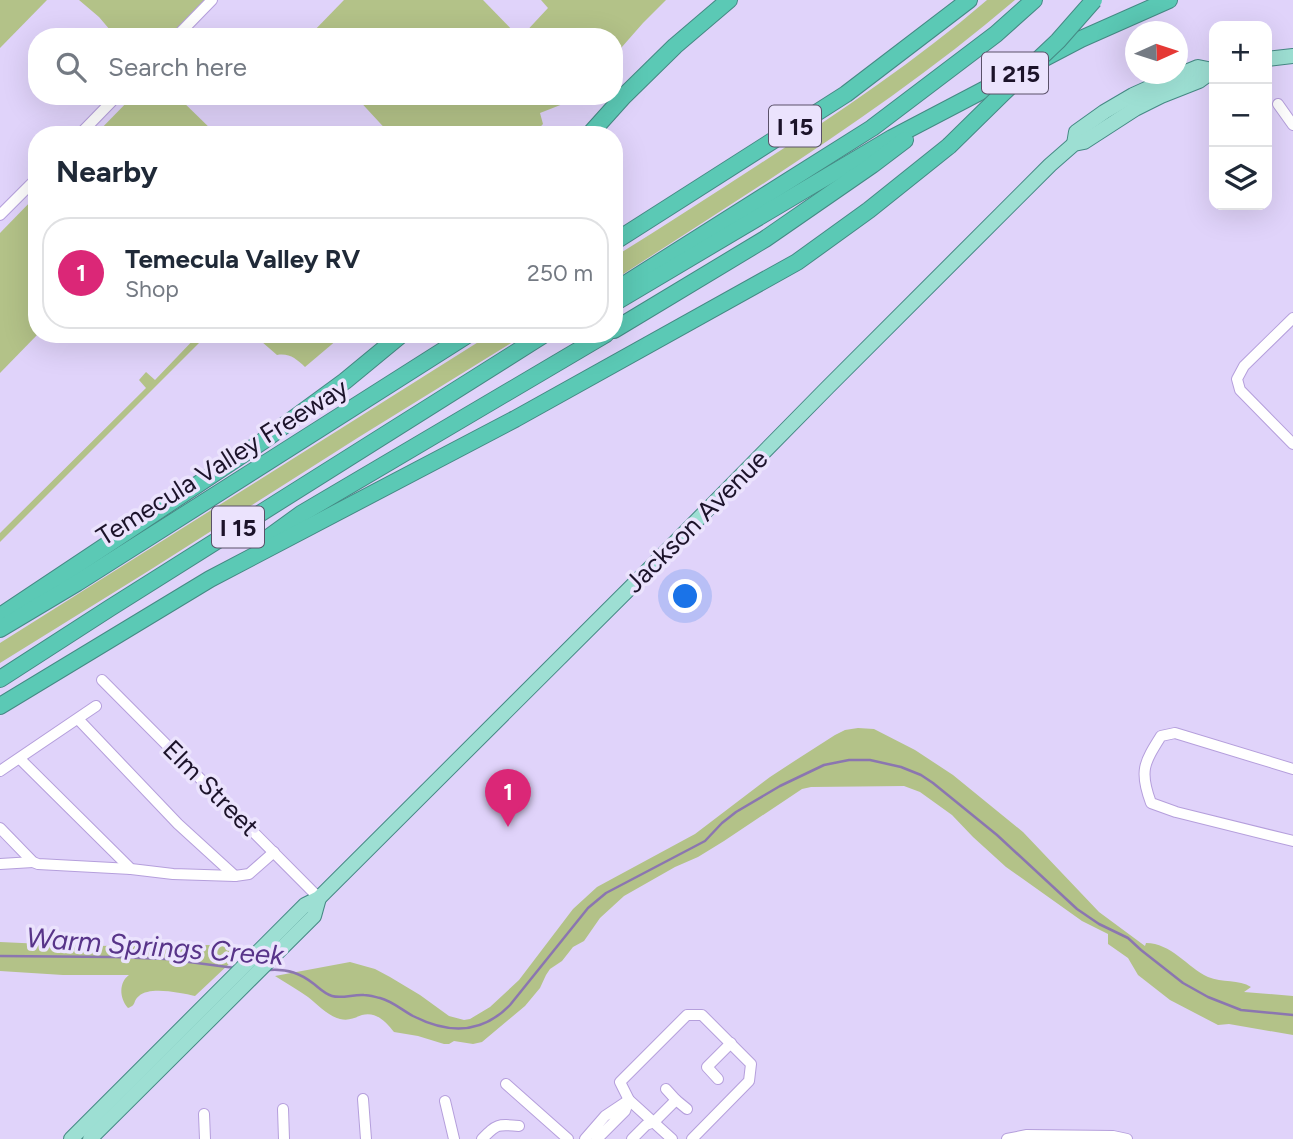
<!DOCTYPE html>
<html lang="en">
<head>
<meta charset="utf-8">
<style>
  :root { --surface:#fff; --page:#f2f2f3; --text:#1f2937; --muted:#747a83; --line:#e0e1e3; --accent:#db2777 }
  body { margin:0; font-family:Figtree,sans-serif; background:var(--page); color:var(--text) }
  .controls { position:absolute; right:21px; top:21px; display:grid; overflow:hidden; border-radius:14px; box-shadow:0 7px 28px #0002 }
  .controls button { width:63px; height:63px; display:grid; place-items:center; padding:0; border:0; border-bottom:2px solid var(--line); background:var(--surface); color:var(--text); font:35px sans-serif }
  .compass { position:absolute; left:1125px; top:21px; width:63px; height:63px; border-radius:50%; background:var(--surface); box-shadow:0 7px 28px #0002; rotate:87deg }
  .you { position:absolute; left:686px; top:597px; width:24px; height:24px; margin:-18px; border:5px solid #fff; border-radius:50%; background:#1a73e8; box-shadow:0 0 0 10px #1a73e833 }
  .badge { display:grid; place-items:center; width:46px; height:46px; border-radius:50%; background:var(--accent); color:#fff; font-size:23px; font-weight:700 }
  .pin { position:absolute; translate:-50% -58px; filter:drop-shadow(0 2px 4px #0008) }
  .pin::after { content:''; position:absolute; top:37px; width:24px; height:21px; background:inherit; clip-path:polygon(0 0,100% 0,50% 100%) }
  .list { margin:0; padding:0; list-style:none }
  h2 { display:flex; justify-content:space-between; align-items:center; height:91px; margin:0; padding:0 28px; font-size:30px }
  h2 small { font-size:23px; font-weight:400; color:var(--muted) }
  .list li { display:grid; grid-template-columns:46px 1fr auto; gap:21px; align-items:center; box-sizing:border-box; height:112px; margin:0 14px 14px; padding:0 14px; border:2px solid var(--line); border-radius:28px }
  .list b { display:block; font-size:26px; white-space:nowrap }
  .list p { margin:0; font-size:23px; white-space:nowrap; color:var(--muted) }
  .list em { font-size:23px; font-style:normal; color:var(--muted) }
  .icon { flex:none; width:38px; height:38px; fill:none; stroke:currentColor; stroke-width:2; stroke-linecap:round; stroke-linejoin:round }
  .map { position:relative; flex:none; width:1293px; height:1139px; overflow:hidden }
  .search { position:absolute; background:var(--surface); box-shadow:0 7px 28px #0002; left:28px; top:28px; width:595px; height:77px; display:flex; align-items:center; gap:18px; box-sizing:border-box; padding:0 24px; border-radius:28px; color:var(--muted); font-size:26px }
  .panel { position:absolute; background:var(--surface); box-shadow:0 7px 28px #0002; left:28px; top:126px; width:595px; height:217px; border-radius:28px }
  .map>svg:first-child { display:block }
  .green { fill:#b3c288 }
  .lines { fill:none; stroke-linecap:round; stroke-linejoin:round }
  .stream { stroke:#8b76b0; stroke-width:2.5 }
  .minor-casing { stroke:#b59fdc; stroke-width:12 }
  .major-casing { stroke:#458984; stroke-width:16 }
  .highway-casing { stroke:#458984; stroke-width:18 }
  .minor { stroke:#fff; stroke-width:10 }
  .major { stroke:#9ddfd3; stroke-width:14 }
  .highway { stroke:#5bc9b5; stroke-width:16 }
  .highway-bridge-casing { stroke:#458984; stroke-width:18; stroke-linecap:butt }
  .highway-bridge { stroke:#5bc9b5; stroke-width:16 }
  .labels { text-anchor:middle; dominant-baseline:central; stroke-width:7; stroke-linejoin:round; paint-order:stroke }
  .shield { fill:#ebe3fd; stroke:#5a5169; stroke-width:2 }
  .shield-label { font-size:24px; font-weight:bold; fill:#1c132a }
  .street-label { font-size:26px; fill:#1c132a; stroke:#ebe3fd }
  .water-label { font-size:28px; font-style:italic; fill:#583489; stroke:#ebe3fd }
</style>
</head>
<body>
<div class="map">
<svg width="1293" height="1139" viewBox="0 0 1293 1139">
  <rect width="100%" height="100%" fill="#e0d3fa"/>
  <g class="green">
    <path d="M 0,0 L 47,0 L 0,48 Z"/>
    <path d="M 79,0 L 206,0 L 171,37 L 116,37 L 99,17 Z"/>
    <path d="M 344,0 L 483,0 L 519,37 L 308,37 Z"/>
    <path d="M 541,0 L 666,0 L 643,23 L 614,56 L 614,37 L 521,37 L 548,8 Z"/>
    <path d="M 987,0 L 1015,0 C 891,106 751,191 614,280 L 614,257 C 663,227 710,196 758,165 C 837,114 916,61 987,0 Z"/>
    <path d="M 133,96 L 177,96 L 217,135 L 95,135 Z"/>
    <path d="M 355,96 L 575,96 L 568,102 L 540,113 L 543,124 L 533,135 L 391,135 Z"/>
    <path d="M 37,195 L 38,334 L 0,373 L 0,233 Z"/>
    <path d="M 199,334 L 208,334 L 0,542 L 0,533 L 146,388 L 139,380 L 146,372 L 155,380 Z"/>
    <path d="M 253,334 L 344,334 L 305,367 C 296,359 290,353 277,355 Z"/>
    <path d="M 491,334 L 526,334 L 359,437 L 150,570 L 0,663 L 0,643 Z"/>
    <path d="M 858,728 L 874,729 L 915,750 L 953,775 L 1023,832 L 1099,912 L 1145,946 L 1146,943 C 1171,943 1187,967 1208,977 C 1222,983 1239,979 1251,987 L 1244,992 L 1293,996 L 1293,1035 L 1229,1024 L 1218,1025 L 1170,1000 L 1138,975 L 1128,958 L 1108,944 L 1108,934 L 1082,921 L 1006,867 L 973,837 L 952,815 L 920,792 L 904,786 L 811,787 L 802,789 L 724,841 L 698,857 L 675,867 L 624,896 L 600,918 L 584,941 L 573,947 L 562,961 L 550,969 L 546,975 L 540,988 L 525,1006 L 482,1042 L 473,1044 L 454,1041 L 449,1044 L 444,1044 L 418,1036 L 394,1032 C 386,1022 376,1011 362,1015 C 354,1018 349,1021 340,1019 C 328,1016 318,1005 308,997 C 298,990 286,983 275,976 L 350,962 L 375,969 L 390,977 L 420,995 L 449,1016 L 464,1020 L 470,1019 L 490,1007 L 519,980 L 573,909 L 597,887 L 695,834 L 770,777 L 796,760 L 835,735 L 845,730 Z"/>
    <path d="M 0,942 L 87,946 L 213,945 L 246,948 L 195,996 C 181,993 150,986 139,996 C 132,1002 137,1005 128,1008 C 119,998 119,982 129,975 L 63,975 L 0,971 Z"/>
  </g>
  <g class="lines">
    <g class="stream">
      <path d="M 0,956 L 114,957 L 166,959 L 235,968"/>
      <path d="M 270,970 C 288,969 300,973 314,984 C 319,988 325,994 332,996 C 342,999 354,994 364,995 C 369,995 375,997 380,998 C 392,1001 402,1010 413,1016 C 448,1034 481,1035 510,1005 L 588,908 L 606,893 L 705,841 L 722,823 L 736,812 L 780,786 L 824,765 L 849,760 L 870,760 L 901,767 L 921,775 L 933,783 L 997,835 L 1077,909 L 1099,924 L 1128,938 L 1141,950 L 1183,983 L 1208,997 L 1241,1010 L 1293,1015"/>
    </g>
    <g class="minor-casing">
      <g id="minor">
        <path d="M 176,37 L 212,0"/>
        <path d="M 1278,104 L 1293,125"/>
        <path d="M 79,135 L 117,96"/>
        <path d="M 0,215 L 37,178"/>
        <path d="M 1293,318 L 1244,366 L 1237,379 L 1240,390 L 1293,444"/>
        <path d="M 102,680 L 319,898"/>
        <path d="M 78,719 L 178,824 L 235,876"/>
        <path d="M 20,759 L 131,869 L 173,874 L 235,876 L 249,874 L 274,852"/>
        <path d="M 1293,769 L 1175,733 L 1161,736 C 1144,763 1139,771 1151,803 L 1176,812 L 1293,841"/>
        <path d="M 0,771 L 96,706"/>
        <path d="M 0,828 L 33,862 L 38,864 L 131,869"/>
        <path d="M 0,864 L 33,862"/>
        <path d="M 718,1079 L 707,1067 L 731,1043"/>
        <path d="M 506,1084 L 568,1139"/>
        <path d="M 666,1089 L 676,1100"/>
        <path d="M 363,1099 L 366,1139"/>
        <path d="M 445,1101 L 454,1139"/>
        <path d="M 283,1109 L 284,1139"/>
        <path d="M 204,1114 L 205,1139"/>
        <path d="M 482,1139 C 497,1124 497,1124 519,1126"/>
        <path d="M 585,1139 L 605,1116 L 629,1100 L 625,1111 L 597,1139"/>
        <path d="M 632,1139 L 646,1125 L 654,1122 L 676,1100 L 687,1109"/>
        <path d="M 672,1139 L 629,1100 L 620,1082 L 687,1015 L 702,1015 L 751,1064 L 749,1081 L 692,1139"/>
        <path d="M 1007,1139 L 1027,1135 L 1113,1136 L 1127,1139"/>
      </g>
    </g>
    <g class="major-casing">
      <g id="major">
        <path d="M 1267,59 L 1293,56"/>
        <path d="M 1074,144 L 1076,132 L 1104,112 L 1133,95 L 1164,81 L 1198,67 L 1213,70"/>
        <path d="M 71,1139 L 305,905 L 319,898 L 648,570 L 828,387 L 1050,165 L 1074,144 L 1084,142 L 1135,109 L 1161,96 L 1199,81 L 1214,70"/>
        <path d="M 90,1139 L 314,916 L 319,898"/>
      </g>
    </g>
    <g class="highway-casing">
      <g id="highway">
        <path d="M 589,135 L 624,96 L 675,46 L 729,0"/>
        <path d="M 614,242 L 846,94 L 969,0"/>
        <path d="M 614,291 L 872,128 L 996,34 L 1034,0"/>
        <path d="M 614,303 L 892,138 L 1081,39 L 1169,0"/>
        <path d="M 614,330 L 765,239 L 872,165 L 905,140"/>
        <path d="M 261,543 L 301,514 L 606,334"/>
        <path d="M 0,616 L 263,441 L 345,381 L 402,334"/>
        <path d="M 0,629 L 77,583 L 469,334"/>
        <path d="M 0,679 L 110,608 L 545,334"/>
        <path d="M 0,706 L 210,579 L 515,419 L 797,262 L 869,210 L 949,146"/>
      </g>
    </g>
    <use href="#minor" class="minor"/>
    <use href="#major" class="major"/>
    <use href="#highway" class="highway"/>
    <g class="highway-bridge-casing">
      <path id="highway-bridge" d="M 949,146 L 1002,94 L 1058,41 L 1094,0"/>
    </g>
    <use href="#highway-bridge" class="highway-bridge"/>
  </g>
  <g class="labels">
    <g class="shield">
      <rect x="982" y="52.5" width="66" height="41" rx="5"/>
      <rect x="769" y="105.5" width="52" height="41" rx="5"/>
      <rect x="212" y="506.5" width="52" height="41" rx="5"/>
    </g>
    <g class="shield-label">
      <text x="1015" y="73">I 215</text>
      <text x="795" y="126">I 15</text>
      <text x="238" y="527">I 15</text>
    </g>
    <g class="street-label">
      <text transform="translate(222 462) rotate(-32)">Temecula Valley Freeway</text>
      <text transform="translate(696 521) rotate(-45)">Jackson Avenue</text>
      <text transform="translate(211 788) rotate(45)">Elm Street</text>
    </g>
    <g class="water-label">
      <text transform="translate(155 946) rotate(4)">Warm Springs Creek</text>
    </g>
  </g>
</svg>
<div class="controls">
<button>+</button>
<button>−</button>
<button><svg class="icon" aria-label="layers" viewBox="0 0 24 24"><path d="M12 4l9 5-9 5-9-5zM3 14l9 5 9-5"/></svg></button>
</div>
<svg class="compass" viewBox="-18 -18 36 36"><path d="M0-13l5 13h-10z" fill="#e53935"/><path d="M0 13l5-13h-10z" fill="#747a83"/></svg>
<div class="you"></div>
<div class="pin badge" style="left:508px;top:827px">1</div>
<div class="search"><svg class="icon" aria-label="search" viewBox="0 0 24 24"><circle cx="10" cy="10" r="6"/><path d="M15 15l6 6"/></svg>Search here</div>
<section class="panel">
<h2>Nearby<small></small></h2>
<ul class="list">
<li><span class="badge">1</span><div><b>Temecula Valley RV</b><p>Shop</p></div><em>250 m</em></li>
</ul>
</section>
</div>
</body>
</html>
